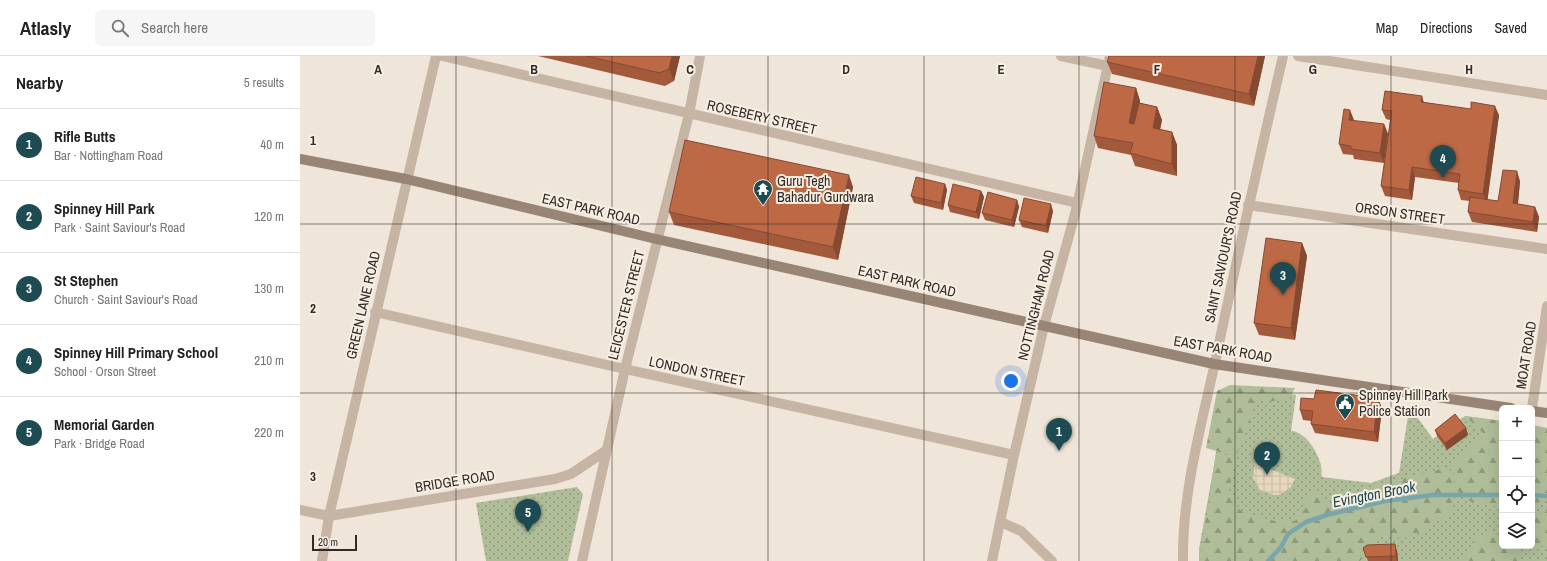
<!DOCTYPE html>
<html lang="en">
<head>
<meta charset="utf-8">
<style>
  :root { --surface:#fff; --page:#f6f6f6; --text:#222; --muted:#767676; --line:#e0e0e0; --accent:#1e4b51 }
  body { margin:0; font-family:"Archivo Narrow",sans-serif; background:var(--page); color:var(--text) }
  .controls { position:absolute; right:12px; bottom:12px; display:grid; overflow:hidden; border-radius:6px; box-shadow:0 4px 16px #0002 }
  .controls button { width:36px; height:36px; display:grid; place-items:center; padding:0; border:0; border-bottom:1px solid var(--line); background:var(--surface); color:var(--text); font:20px sans-serif }
  .scale { position:absolute; left:12px; bottom:10px; width:45px; box-sizing:border-box; padding-left:4px; border:2px solid #322a26; border-top:0; font-size:11px; line-height:14px; white-space:nowrap; color:#322a26; -webkit-text-stroke:3px #f7efe3; paint-order:stroke }
  .you { position:absolute; left:711px; top:325px; width:14px; height:14px; margin:-10px; border:3px solid #fff; border-radius:50%; background:#1a73e8; box-shadow:0 0 0 6px #1a73e833 }
  .badge { display:grid; place-items:center; width:26px; height:26px; border-radius:50%; background:var(--accent); color:#fff; font-size:13px; font-weight:700 }
  .pin { position:absolute; translate:-50% -33px; filter:drop-shadow(0 1px 2px #0008) }
  .pin::after { content:''; position:absolute; top:21px; width:14px; height:12px; background:inherit; clip-path:polygon(0 0,100% 0,50% 100%) }
  .list { margin:0; padding:0; list-style:none }
  h2 { display:flex; justify-content:space-between; align-items:center; height:52px; margin:0; padding:0 16px; font-size:17px }
  h2 small { font-size:13px; font-weight:400; color:var(--muted) }
  .list li { display:grid; grid-template-columns:26px 1fr auto; gap:12px; align-items:center; box-sizing:border-box; height:72px; padding:0 16px; border-top:1px solid var(--line) }
  .list b { display:block; font-size:15px; white-space:nowrap }
  .list p { margin:0; font-size:13px; white-space:nowrap; color:var(--muted) }
  .list em { font-size:13px; font-style:normal; color:var(--muted) }
  .icon { flex:none; width:22px; height:22px; fill:none; stroke:currentColor; stroke-width:2; stroke-linecap:round; stroke-linejoin:round }
  .map { position:relative; flex:none; width:1247px; height:505px; overflow:hidden }
  header { display:flex; align-items:center; gap:24px; box-sizing:border-box; height:56px; padding:0 20px; background:var(--surface); border-bottom:1px solid var(--line) }
  header strong { font-size:19px }
  nav { display:flex; gap:22px; margin-inline-start:auto; font-size:14px }
  .search { width:280px; height:36px; background:var(--page); display:flex; align-items:center; gap:10px; box-sizing:border-box; padding:0 14px; border-radius:6px; color:var(--muted); font-size:15px }
  main { display:flex }
  aside { flex:1; background:var(--surface) }
  .map>svg:first-child { display:block }
  .green { fill:url(#green-dots) }
  .forest { fill:url(#forest-firs) }
  .plaza { fill:url(#plaza-grid) }
  .lines { fill:none; stroke-linecap:round; stroke-linejoin:round }
  .stream { stroke:#79a6aa; stroke-width:4.5 }
  .minor { stroke:#c6b5a5; stroke-width:10 }
  .tertiary { stroke:#c6b5a5; stroke-width:10 }
  .secondary { stroke:#998576; stroke-width:10 }
  .wall { fill:#a35a3c }
  .shaded-wall { fill:#854a31 }
  .building { fill:#be6946; stroke:#854a31 }
  .grid { fill:none; stroke:#322a26; stroke-width:1; stroke-opacity:0.55 }
  .labels { text-anchor:middle; dominant-baseline:central; stroke-width:4; stroke-linejoin:round; paint-order:stroke }
  .street-label { font-size:14px; fill:#322a26; stroke:#f7efe3 }
  .poi-label { font-size:14px; fill:#322a26; stroke:#f7efe3; text-anchor:start }
  .water-label { font-size:15px; font-style:italic; fill:#1e4b51; stroke:#f7efe3 }
  .grid-label { font-size:13px; text-anchor:middle; font-weight:bold; fill:#322a26; stroke:#f7efe3; stroke-width:4; stroke-linejoin:round; paint-order:stroke }
</style>
</head>
<body>
<header>
<strong>Atlasly</strong>
<div class="search"><svg class="icon" aria-label="search" viewBox="0 0 24 24"><circle cx="10" cy="10" r="6"/><path d="M15 15l6 6"/></svg>Search here</div>
<nav><a>Map</a><a>Directions</a><a>Saved</a></nav>
</header>
<main>
<aside>
<h2>Nearby<small>5 results</small></h2>
<ul class="list">
<li><span class="badge">1</span><div><b>Rifle Butts</b><p>Bar · Nottingham Road</p></div><em>40 m</em></li>
<li><span class="badge">2</span><div><b>Spinney Hill Park</b><p>Park · Saint Saviour's Road</p></div><em>120 m</em></li>
<li><span class="badge">3</span><div><b>St Stephen</b><p>Church · Saint Saviour's Road</p></div><em>130 m</em></li>
<li><span class="badge">4</span><div><b>Spinney Hill Primary School</b><p>School · Orson Street</p></div><em>210 m</em></li>
<li><span class="badge">5</span><div><b>Memorial Garden</b><p>Park · Bridge Road</p></div><em>220 m</em></li>
</ul>
</aside>
<div class="map">
<svg width="1247" height="505" viewBox="0 0 1247 505">
  <defs>
    <pattern id="green-dots" width="8" height="8" patternUnits="userSpaceOnUse"><rect width="8" height="8" fill="#afbd99"/><path d="M2 2h.1M6 6h.1" fill="none" stroke="#8f9a7d" stroke-width="1.8" stroke-linecap="round"/></pattern>
    <pattern id="forest-firs" width="22" height="20" patternUnits="userSpaceOnUse"><rect width="22" height="20" fill="#afbd99"/><path d="M5 1l3.5 6h-7zM16 11l3.5 6h-7z" fill="#8f9a7d"/></pattern>
    <pattern id="plaza-grid" width="8" height="8" patternUnits="userSpaceOnUse"><rect width="8" height="8" fill="#e6d7bf"/><path d="M0 4h8M4 0v8" fill="none" stroke="#c6b9a4"/></pattern>
  </defs>
  <rect width="100%" height="100%" fill="#efe5d8"/>
  <g class="green">
    <path d="M 951,332 L 996,339 L 991,375 C 1005,376 1016,393 1020,406 C 1022,410 1021,416 1022,421 L 1071,427 L 1099,417 L 1109,354 L 1112,354 L 1133,383 L 1137,380 L 1148,394 L 1158,365 L 1165,360 L 1202,365 L 1202,490 L 1232,490 L 1232,369 L 1247,372 L 1247,505 L 899,505 L 899,493 L 925,348 Z"/>
    <path d="M 277,431 L 283,438 L 268,505 L 186,505 L 176,447 Z"/>
  </g>
  <g class="forest">
    <path d="M 930,329 L 995,332 L 988,345 L 954,345 L 949,368 L 936,401 L 906,392 L 917,335 Z"/>
    <path d="M 1165,360 L 1202,365 L 1202,451 L 1174,448 L 1156,434 L 1150,458 L 1111,482 L 1077,481 L 1069,495 L 1060,505 L 900,505 L 916,396 L 936,403 L 928,437 L 941,455 L 974,465 L 995,465 L 1012,433 L 1042,456 L 1075,447 L 1073,430 L 1149,411 L 1155,431 L 1153,406 L 1185,379 Z"/>
    <path d="M 1232,370 L 1247,372 L 1247,445 L 1232,447 Z"/>
    <path d="M 1247,452 L 1247,489 L 1232,492 L 1229,490 L 1232,490 L 1232,462 L 1235,462 Z"/>
    <path d="M 1194,476 L 1202,486 L 1202,490 L 1222,491 L 1218,505 L 1164,505 L 1175,481 Z"/>
  </g>
  <path class="plaza" d="M 955,407 L 995,423 L 991,431 L 980,439 L 973,439 L 960,434 L 953,422 Z"/>
  <g class="lines">
    <g class="stream">
      <path d="M 1232,439 L 1247,440"/>
      <path d="M 968,505 L 981,491 L 988,478 L 1006,466 L 1027,459 L 1085,445 L 1133,439 L 1202,439"/>
    </g>
    <g class="minor">
      <path d="M 142,0 L 777,147"/>
      <path d="M 761,0 L 808,10"/>
      <path d="M 998,0 L 1247,39"/>
      <path d="M 948,149 L 1247,193"/>
      <path d="M 75,256 L 325,313 L 714,399"/>
      <path d="M 1232,352 L 1247,250"/>
      <path d="M 0,454 L 29,460 L 255,423 L 271,418 L 307,394"/>
      <path d="M 701,466 L 721,475 L 752,505"/>
      <path d="M 282,505 L 325,313 L 389,58 L 400,0"/>
      <path d="M 692,505 L 714,399 L 744,270 L 775,158 L 810,0"/>
      <path d="M 883,505 C 882,440 900,374 914,311 C 936,207 959,103 983,0"/>
    </g>
    <path class="tertiary" d="M 22,505 L 29,460 L 136,0"/>
    <g class="secondary">
      <path d="M 0,103 L 106,123 L 356,183 L 914,308 L 1211,352"/>
      <path d="M 1232,355 L 1247,357"/>
    </g>
  </g>
  <g class="wall">
    <path d="M 238,0 L 380,0 L 374,25 L 365,30 Z"/>
    <path d="M 965,0 L 954,50 L 812,18 L 807,6 Z"/>
    <path d="M 836,32 L 840,45 L 840,47 L 857,51 L 862,64 L 860,73 L 872,76 L 877,89 L 877,120 L 835,110 L 831,99 L 798,92 L 794,80 Z"/>
    <path d="M 1124,46 L 1199,59 L 1187,144 L 1198,145 L 1220,125 L 1218,148 L 1235,151 L 1239,161 L 1237,176 L 1172,166 L 1168,156 L 1170,145 L 1161,144 L 1158,134 L 1159,127 L 1115,121 L 1112,144 L 1085,140 L 1081,130 L 1090,64 L 1086,63 L 1082,54 Z"/>
    <path d="M 1054,64 L 1054,65 L 1084,68 L 1088,78 L 1084,107 L 1054,103 L 1053,99 L 1043,98 L 1039,88 Z"/>
    <path d="M 645,128 L 647,134 L 643,154 L 614,147 L 611,140 Z"/>
    <path d="M 553,131 L 538,204 L 374,169 L 369,156 Z"/>
    <path d="M 681,135 L 684,141 L 679,163 L 650,156 L 648,149 Z"/>
    <path d="M 717,144 L 719,151 L 714,171 L 685,164 L 682,157 Z"/>
    <path d="M 753,155 L 748,177 L 722,171 L 719,164 Z"/>
    <path d="M 1002,187 L 1007,200 L 995,284 L 959,279 L 954,267 Z"/>
    <path d="M 1082,352 L 1078,386 L 1015,377 L 1011,368 L 1011,365 L 1003,364 L 1000,354 Z"/>
    <path d="M 1166,372 L 1168,379 L 1147,394 L 1137,380 L 1135,374 Z"/>
    <path d="M 1063,492 L 1097,495 L 1098,505 L 1068,505 Z"/>
  </g>
  <g class="shaded-wall">
    <path d="M 372,0 L 380,0 L 374,25 L 369,13 Z"/>
    <path d="M 958,0 L 965,0 L 954,50 L 949,38 Z"/>
    <path d="M 836,32 L 840,45 L 833,79 L 829,67 Z"/>
    <path d="M 1122,40 L 1125,50 L 1121,46 Z"/>
    <path d="M 1195,50 L 1199,59 L 1187,148 L 1183,138 Z"/>
    <path d="M 857,51 L 862,64 L 858,84 L 853,72 Z"/>
    <path d="M 1050,54 L 1054,64 L 1053,74 L 1049,64 Z"/>
    <path d="M 1084,68 L 1088,78 L 1084,107 L 1080,97 Z"/>
    <path d="M 872,76 L 877,89 L 877,120 L 872,108 Z"/>
    <path d="M 1112,111 L 1115,121 L 1112,144 L 1109,134 Z"/>
    <path d="M 1217,115 L 1220,125 L 1217,157 L 1213,147 Z"/>
    <path d="M 549,119 L 553,131 L 538,204 L 533,191 Z"/>
    <path d="M 645,128 L 647,134 L 643,154 L 641,147 Z"/>
    <path d="M 681,135 L 684,141 L 679,163 L 676,156 Z"/>
    <path d="M 717,144 L 719,151 L 714,171 L 712,164 Z"/>
    <path d="M 751,148 L 753,155 L 748,177 L 746,170 Z"/>
    <path d="M 1235,151 L 1239,161 L 1237,176 L 1233,166 Z"/>
    <path d="M 1002,187 L 1007,200 L 995,284 L 991,272 Z"/>
    <path d="M 1078,342 L 1082,352 L 1078,386 L 1074,376 Z"/>
    <path d="M 1166,372 L 1168,379 L 1147,394 L 1145,387 Z"/>
    <path d="M 1095,488 L 1097,495 L 1098,505 L 1097,505 L 1096,500 Z"/>
  </g>
  <g class="building">
    <path d="M 286,0 L 372,0 L 369,13 L 360,17 Z"/>
    <path d="M 809,0 L 958,0 L 949,38 L 807,6 Z"/>
    <path d="M 804,26 L 836,32 L 829,67 L 834,68 L 839,47 L 857,51 L 853,72 L 872,76 L 872,108 L 830,97 L 833,87 L 794,80 Z"/>
    <path d="M 1085,35 L 1122,40 L 1121,46 L 1171,53 L 1171,46 L 1195,50 L 1183,138 L 1158,134 L 1160,118 L 1112,111 L 1109,134 L 1081,130 L 1092,55 L 1082,54 Z"/>
    <path d="M 1044,53 L 1050,54 L 1049,64 L 1084,68 L 1080,97 L 1051,93 L 1051,90 L 1039,88 Z"/>
    <path d="M 385,84 L 549,119 L 533,191 L 369,156 Z"/>
    <path d="M 1203,114 L 1217,115 L 1213,147 L 1235,151 L 1233,166 L 1168,156 L 1170,141 L 1198,145 Z"/>
    <path d="M 616,121 L 645,128 L 641,147 L 611,140 Z"/>
    <path d="M 653,128 L 681,135 L 676,156 L 648,149 Z"/>
    <path d="M 688,136 L 717,144 L 712,164 L 682,157 Z"/>
    <path d="M 724,142 L 751,148 L 746,170 L 719,164 Z"/>
    <path d="M 966,182 L 1002,187 L 991,272 L 954,267 Z"/>
    <path d="M 1016,334 L 1078,342 L 1074,376 L 1011,368 L 1013,355 L 1000,354 L 1001,342 L 1014,343 Z"/>
    <path d="M 1155,358 L 1166,372 L 1145,387 L 1135,374 Z"/>
    <path d="M 1095,488 L 1096,500 L 1066,501 L 1063,492 L 1067,489 Z"/>
  </g>
  <path class="grid" d="M 156,0 L 156,505M 312,0 L 312,505M 468,0 L 468,505M 624,0 L 624,505M 779,0 L 779,505M 935,0 L 935,505M 1091,0 L 1091,505M 0,168 L 1247,168M 0,337 L 1247,337"/>
  <defs>
    <g id="temple-pin" transform="scale(1)"><path d="M0 17L-7.5 6A9.5 9.5 0 1 1 7.5 6Z" fill="#1e4b51" stroke="#f7efe3"/><path d="M0-6L5-2H3V0L6.5 2.5H4V6H1.5V3h-3V6H-4V2.5H-6.5L-3 0V-2H-5Z" fill="#fff"/></g>
    <g id="civic-pin" transform="scale(1)"><path d="M0 17L-7.5 6A9.5 9.5 0 1 1 7.5 6Z" fill="#1e4b51" stroke="#f7efe3"/><path d="M-.6-6.5H3V-4.5H.6V-3L4-1V1h2V6H-6V1h2V-1L-.6-3ZM-1.2 2.5V6h2.4V2.5Z" fill="#fff"/></g>
  </defs>
  <g fill-rule="evenodd">
    <use href="#temple-pin" x="463" y="133"/>
    <use href="#civic-pin" x="1045" y="347"/>
  </g>
  <g class="labels">
    <g class="street-label">
      <text transform="translate(462 61) rotate(13)">ROSEBERY STREET</text>
      <text transform="translate(291 153) rotate(13)">EAST PARK ROAD</text>
      <text transform="translate(1100 157) rotate(8)">ORSON STREET</text>
      <text transform="translate(923 201) rotate(-78)">SAINT SAVIOUR'S ROAD</text>
      <text transform="translate(607 225) rotate(13)">EAST PARK ROAD</text>
      <text transform="translate(63 249) rotate(-77)">GREEN LANE ROAD</text>
      <text transform="translate(326 249) rotate(-76)">LEICESTER STREET</text>
      <text transform="translate(736 249) rotate(-76)">NOTTINGHAM ROAD</text>
      <text transform="translate(923 293) rotate(10)">EAST PARK ROAD</text>
      <text transform="translate(1226 299) rotate(-81)">MOAT ROAD</text>
      <text transform="translate(397 315) rotate(12)">LONDON STREET</text>
      <text transform="translate(155 425) rotate(-9)">BRIDGE ROAD</text>
    </g>
    <g class="poi-label">
      <text x="477" y="125">Guru Tegh<tspan x="477" dy="16">Bahadur Gurdwara</tspan></text>
      <text x="1059" y="339">Spinney Hill Park<tspan x="1059" dy="16">Police Station</tspan></text>
    </g>
    <g class="water-label">
      <text transform="translate(1074 438) rotate(-11)">Evington Brook</text>
    </g>
  </g>
  <g class="grid-label">
    <text x="78" y="18">A</text>
    <text x="234" y="18">B</text>
    <text x="390" y="18">C</text>
    <text x="546" y="18">D</text>
    <text x="701" y="18">E</text>
    <text x="857" y="18">F</text>
    <text x="1013" y="18">G</text>
    <text x="1169" y="18">H</text>
    <text x="13" y="89">1</text>
    <text x="13" y="257">2</text>
    <text x="13" y="425">3</text>
  </g>
</svg>
<div class="controls">
<button>+</button>
<button>−</button>
<button><svg class="icon" aria-label="locate" viewBox="0 0 24 24"><circle cx="12" cy="12" r="6"/><path d="M12 2v4M12 18v4M2 12h4M18 12h4"/></svg></button>
<button><svg class="icon" aria-label="layers" viewBox="0 0 24 24"><path d="M12 4l9 5-9 5-9-5zM3 14l9 5 9-5"/></svg></button>
</div>
<div class="scale">20 m</div>
<div class="you"></div>
<div class="pin badge" style="left:759px;top:395px">1</div>
<div class="pin badge" style="left:967px;top:419px">2</div>
<div class="pin badge" style="left:983px;top:239px">3</div>
<div class="pin badge" style="left:1143px;top:122px">4</div>
<div class="pin badge" style="left:228px;top:476px">5</div>
</div>
</main>
</body>
</html>
